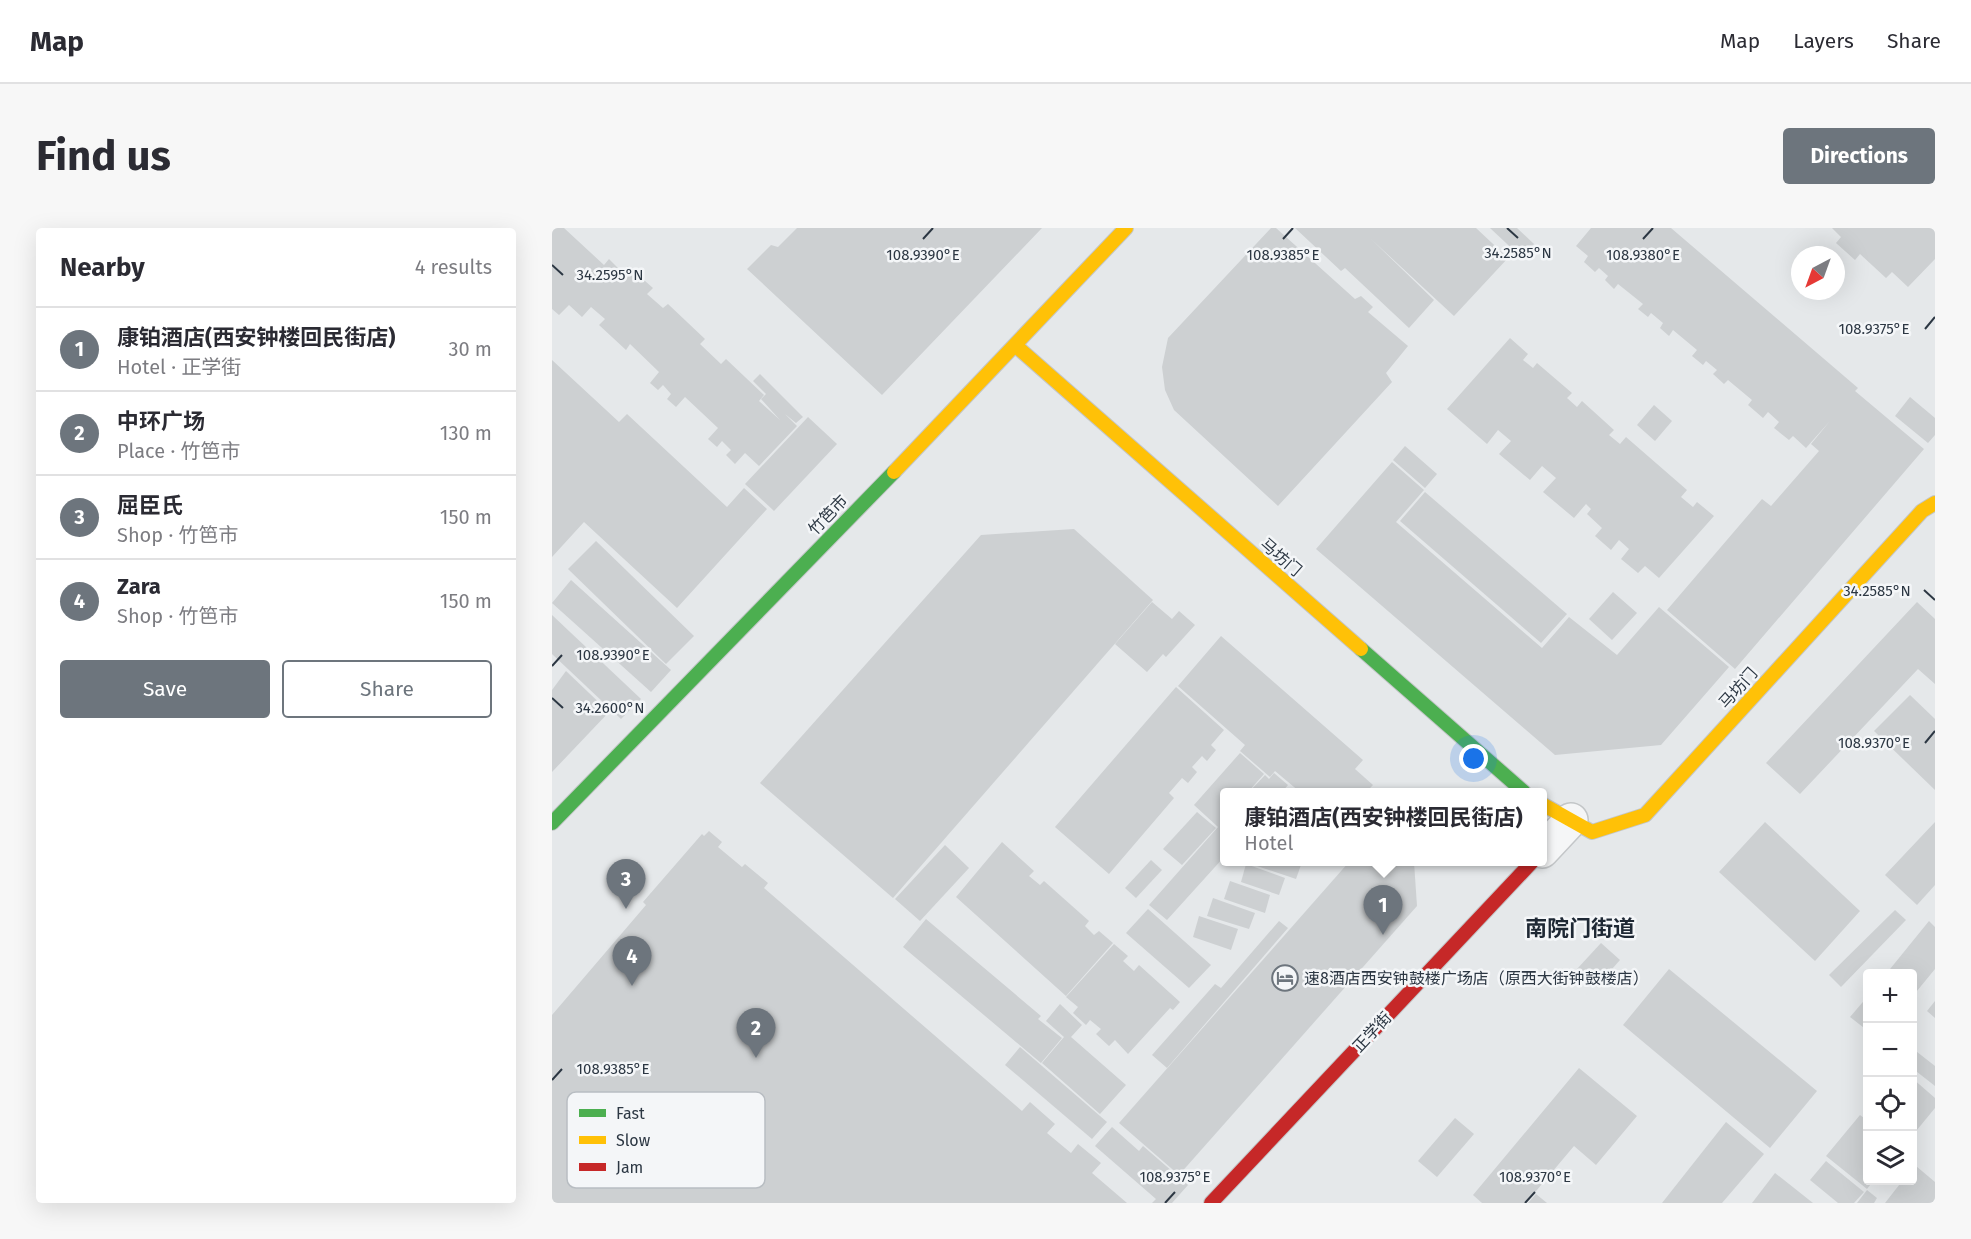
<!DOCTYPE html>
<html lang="en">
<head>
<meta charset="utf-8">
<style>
  :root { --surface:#fff; --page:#f7f7f7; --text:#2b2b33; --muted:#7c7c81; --line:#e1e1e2; --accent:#6d757d }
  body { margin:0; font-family:"Fira Sans","Noto Sans SC",sans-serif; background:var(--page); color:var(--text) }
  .controls { position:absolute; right:18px; bottom:18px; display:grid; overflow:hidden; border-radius:6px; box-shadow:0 6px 24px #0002 }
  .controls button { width:54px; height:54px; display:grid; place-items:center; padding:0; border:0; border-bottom:2px solid var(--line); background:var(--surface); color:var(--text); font:30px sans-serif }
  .compass { position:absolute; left:1239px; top:18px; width:54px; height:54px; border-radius:50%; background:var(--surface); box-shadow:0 6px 24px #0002; rotate:221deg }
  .you { position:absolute; left:922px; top:531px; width:21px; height:21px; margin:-15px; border:4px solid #fff; border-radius:50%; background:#1a73e8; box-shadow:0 0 0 9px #1a73e833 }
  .badge { display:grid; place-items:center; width:39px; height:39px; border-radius:50%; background:var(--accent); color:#fff; font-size:20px; font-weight:700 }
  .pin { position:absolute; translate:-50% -50px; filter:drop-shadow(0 2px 3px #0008) }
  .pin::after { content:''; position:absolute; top:32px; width:21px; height:18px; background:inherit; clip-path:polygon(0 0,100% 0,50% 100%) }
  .popup { position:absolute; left:668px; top:560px; width:327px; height:78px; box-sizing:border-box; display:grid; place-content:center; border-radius:6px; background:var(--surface); filter:drop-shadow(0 2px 4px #0005); font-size:20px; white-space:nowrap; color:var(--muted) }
  .popup b { font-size:22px; color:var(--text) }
  .popup::after { content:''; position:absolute; left:50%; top:100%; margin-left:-12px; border:12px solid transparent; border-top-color:var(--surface) }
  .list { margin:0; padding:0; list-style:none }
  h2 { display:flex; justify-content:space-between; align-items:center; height:78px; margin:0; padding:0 24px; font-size:26px }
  h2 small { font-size:20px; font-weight:400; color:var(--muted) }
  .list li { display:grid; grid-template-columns:39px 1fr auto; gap:18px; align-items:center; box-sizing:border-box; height:84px; padding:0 24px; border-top:2px solid var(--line) }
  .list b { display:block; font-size:22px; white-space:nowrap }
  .list p { margin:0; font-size:20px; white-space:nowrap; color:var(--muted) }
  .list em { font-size:20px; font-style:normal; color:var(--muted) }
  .actions { display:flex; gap:12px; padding:18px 24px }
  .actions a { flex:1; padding:14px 0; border:2px solid var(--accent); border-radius:6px; text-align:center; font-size:21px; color:var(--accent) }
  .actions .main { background:var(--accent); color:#fff }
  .icon { flex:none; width:33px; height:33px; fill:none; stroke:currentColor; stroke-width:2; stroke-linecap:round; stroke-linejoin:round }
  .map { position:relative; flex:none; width:1383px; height:975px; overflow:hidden; border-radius:6px }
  header { display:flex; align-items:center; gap:36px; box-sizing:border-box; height:84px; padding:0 30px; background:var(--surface); border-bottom:2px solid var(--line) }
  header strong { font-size:28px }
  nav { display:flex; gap:33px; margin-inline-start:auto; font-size:21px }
  .intro { display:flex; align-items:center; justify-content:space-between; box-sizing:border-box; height:144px; padding:0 36px }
  h1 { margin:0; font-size:42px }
  .button { padding:15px 27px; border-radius:6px; background:var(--accent); color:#fff; font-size:21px; font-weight:700 }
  main { display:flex; gap:36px; padding:0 36px }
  aside { flex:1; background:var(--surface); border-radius:6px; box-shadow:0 6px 24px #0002 }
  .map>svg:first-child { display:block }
  .building { fill:#cdd0d2 }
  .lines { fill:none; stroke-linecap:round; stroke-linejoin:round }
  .street-casing { stroke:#c3c6c8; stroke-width:36 }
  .fast-casing { stroke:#c3c6c8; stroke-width:16 }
  .slow-casing { stroke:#c3c6c8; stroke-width:16 }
  .jam-casing { stroke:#c3c6c8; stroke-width:16 }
  .street { stroke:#f5f6f7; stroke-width:33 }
  .fast { stroke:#4caf50; stroke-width:14 }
  .slow { stroke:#ffc107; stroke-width:14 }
  .jam { stroke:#c62828; stroke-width:14 }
  .ticks { fill:none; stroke:#2c3743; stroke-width:2 }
  .labels { text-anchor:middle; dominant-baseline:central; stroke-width:5; stroke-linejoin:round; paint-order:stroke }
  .street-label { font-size:16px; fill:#2c3743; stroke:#f4f6f8 }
  .poi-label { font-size:16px; fill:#2c3743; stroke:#f4f6f8; text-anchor:start }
  .district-label { font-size:22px; font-weight:bold; fill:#1e2834; stroke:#f4f6f8 }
  .key { fill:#f4f6f8; stroke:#b8bdc2; stroke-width:1.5 }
  .key-label { font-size:16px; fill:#2c3743 }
  .ticks-label { font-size:15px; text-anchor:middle; fill:#2c3743; stroke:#f4f6f8; stroke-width:5; stroke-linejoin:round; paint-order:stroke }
</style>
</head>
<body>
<header>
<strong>Map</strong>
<nav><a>Map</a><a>Layers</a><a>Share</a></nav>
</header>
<div class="intro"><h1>Find us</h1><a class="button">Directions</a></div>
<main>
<aside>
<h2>Nearby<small>4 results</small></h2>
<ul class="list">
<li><span class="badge">1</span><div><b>康铂酒店(西安钟楼回民街店)</b><p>Hotel · 正学街</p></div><em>30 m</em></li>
<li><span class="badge">2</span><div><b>中环广场</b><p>Place · 竹笆市</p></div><em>130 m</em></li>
<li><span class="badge">3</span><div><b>屈臣氏</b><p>Shop · 竹笆市</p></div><em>150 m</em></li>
<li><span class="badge">4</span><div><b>Zara</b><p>Shop · 竹笆市</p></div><em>150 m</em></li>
</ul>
<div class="actions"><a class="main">Save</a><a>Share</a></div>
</aside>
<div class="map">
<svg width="1383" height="975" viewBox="0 0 1383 975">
  <rect width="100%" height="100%" fill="#e5e8ea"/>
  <g class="building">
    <path d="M 0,0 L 12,0 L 52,37 L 57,31 L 70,44 L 76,38 L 101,60 L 95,66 L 111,80 L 116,76 L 153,111 L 148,116 L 169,136 L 174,131 L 212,167 L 207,173 L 228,192 L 209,171 L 214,166 L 201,153 L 208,146 L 251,189 L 244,195 L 233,186 L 245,198 L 207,238 L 193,225 L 183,236 L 174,227 L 179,222 L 170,213 L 165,219 L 156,211 L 166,200 L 133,169 L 124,179 L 115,171 L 119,166 L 111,157 L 106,162 L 98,155 L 107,144 L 78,116 L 74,122 L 47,97 L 53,91 L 39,79 L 30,89 L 17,77 L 7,87 L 0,81 Z"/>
    <path d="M 245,0 L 490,0 L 330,167 L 195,41 L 219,17 L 226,19 Z"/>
    <path d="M 719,0 L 724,0 L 803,71 L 809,68 L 821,79 L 816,84 L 856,118 L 834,145 L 840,154 L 726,278 L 622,182 L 613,162 L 610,139 L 616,110 Z"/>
    <path d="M 743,0 L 924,0 L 956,30 L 902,88 L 819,11 L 882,72 L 857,100 L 793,40 L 789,43 Z"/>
    <path d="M 938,0 L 965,0 L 982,16 L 970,30 Z"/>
    <path d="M 1039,0 L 1119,0 L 1306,160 L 1303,163 L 1372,221 L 1183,441 L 1115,382 L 1210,271 L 1219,278 L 1267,223 L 1259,216 L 1278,193 L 1254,220 L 1241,208 L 1237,212 L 1222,200 L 1227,194 L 1216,184 L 1211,190 L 1196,177 L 1200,172 L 1176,152 L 1172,156 L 1161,146 L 1165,142 L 1154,133 L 1151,137 L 1140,128 L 1145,122 L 1121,102 L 1117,108 L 1108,100 L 1111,95 L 1099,85 L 1096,89 L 1086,81 L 1091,76 L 1066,56 L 1062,61 L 1053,52 L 1056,48 L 1047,40 L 1043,44 L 1032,34 L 1036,28 L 1024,18 Z"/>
    <path d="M 1280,0 L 1383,0 L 1383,31 L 1356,59 L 1340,44 L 1334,50 L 1308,26 L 1303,32 L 1284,15 L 1289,9 Z"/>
    <path d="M 958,110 L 976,126 L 971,132 L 981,140 L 985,135 L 1020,165 L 1015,170 L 1025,179 L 1030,173 L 1062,202 L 1057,207 L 1068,216 L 1074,209 L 1135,262 L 1129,269 L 1141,279 L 1145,274 L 1162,288 L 1107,350 L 1093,338 L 1086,345 L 1069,331 L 1077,321 L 1067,312 L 1059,322 L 1043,308 L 1050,300 L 1035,286 L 1039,281 L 1034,276 L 1022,290 L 991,264 L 1004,250 L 990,238 L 978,252 L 947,226 L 959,213 L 946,202 L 935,216 L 895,181 Z"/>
    <path d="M 0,132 L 67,194 L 75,186 L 175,279 L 192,260 L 215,281 L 125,380 L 32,294 L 0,329 Z"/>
    <path d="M 1358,169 L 1383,190 L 1383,207 L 1376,215 L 1343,188 Z"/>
    <path d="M 1102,177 L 1120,193 L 1103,213 L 1085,197 Z"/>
    <path d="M 256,189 L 285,216 L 222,283 L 193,256 Z"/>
    <path d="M 853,218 L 885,246 L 873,260 L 841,232 Z"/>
    <path d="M 840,234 L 872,262 L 844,294 L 990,420 L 1017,389 L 1065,427 L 1107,379 L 1177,439 L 1109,517 L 1003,527 L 764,321 Z"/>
    <path d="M 873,264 L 1015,386 L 989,415 L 848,293 Z"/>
    <path d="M 522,301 L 601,372 L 341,670 L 208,555 L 429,307 Z"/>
    <path d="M 44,313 L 142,408 L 114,436 L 16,341 Z"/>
    <path d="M 19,352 L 119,442 L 99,464 L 0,375 Z"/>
    <path d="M 1061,364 L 1085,385 L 1060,412 L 1037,391 Z"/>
    <path d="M 600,374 L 620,391 L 627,383 L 643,397 L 614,429 L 611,426 L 595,444 L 563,416 Z"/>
    <path d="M 1365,374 L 1383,391 L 1383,456 L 1366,441 L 1248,566 L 1214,535 Z"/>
    <path d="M 0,387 L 89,471 L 69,491 L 0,426 Z"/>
    <path d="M 669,408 L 811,532 L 803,541 L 821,557 L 814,564 L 748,564 L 723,543 L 718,549 L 688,523 L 693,517 L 626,458 Z"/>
    <path d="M 14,443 L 57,484 L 0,544 L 0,462 Z"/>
    <path d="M 624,459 L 672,502 L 659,517 L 664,522 L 655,533 L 650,528 L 640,539 L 645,544 L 636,555 L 630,550 L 617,565 L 622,570 L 557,646 L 503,599 Z"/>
    <path d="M 1358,467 L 1383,491 L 1383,562 L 1322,503 Z"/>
    <path d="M 688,525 L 712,546 L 696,564 L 672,564 L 672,629 L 615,692 L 597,677 L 666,599 L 642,577 Z"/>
    <path d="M 722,545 L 736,557 L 730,564 L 697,564 L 713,547 L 717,551 Z"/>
    <path d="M 645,584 L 664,600 L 630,637 L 611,621 Z"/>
    <path d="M 1213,594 L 1308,683 L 1263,733 L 1167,644 Z"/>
    <path d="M 1383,594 L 1383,657 L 1365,677 L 1333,647 Z"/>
    <path d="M 157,603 L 170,614 L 166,619 L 190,639 L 193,636 L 216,655 L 212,660 L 470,883 L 478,874 L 503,896 L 495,905 L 519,925 L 526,916 L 549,935 L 540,945 L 575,975 L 0,975 L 0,787 L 94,677 L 91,674 L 150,606 L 152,608 Z"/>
    <path d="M 450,614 L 482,643 L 477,648 L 488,657 L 492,653 L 537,693 L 533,698 L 542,707 L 547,703 L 561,715 L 514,768 L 404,669 Z"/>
    <path d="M 393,617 L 417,640 L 368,693 L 343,671 Z"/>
    <path d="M 599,632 L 610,642 L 584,670 L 573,660 Z"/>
    <path d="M 703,634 L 750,634 L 744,651 L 702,637 Z"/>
    <path d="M 797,634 L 862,634 L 865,678 L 627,947 L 567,895 Z"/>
    <path d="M 694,636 L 733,650 L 727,667 L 689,654 Z"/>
    <path d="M 678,653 L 718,667 L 713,685 L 672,671 Z"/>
    <path d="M 661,670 L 703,685 L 697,701 L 655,688 Z"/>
    <path d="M 596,681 L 659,737 L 637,760 L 574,705 Z"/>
    <path d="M 1343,682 L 1354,692 L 1289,759 L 1277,747 Z"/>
    <path d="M 647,688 L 686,701 L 679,722 L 641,709 Z"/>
    <path d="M 374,691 L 489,788 L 486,791 L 510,810 L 489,835 L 351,719 Z"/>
    <path d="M 727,693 L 736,700 L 615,840 L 600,827 L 663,756 L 669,760 Z"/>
    <path d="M 1377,693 L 1383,699 L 1383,741 L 1360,769 L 1360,746 L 1334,746 Z"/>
    <path d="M 1049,715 L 1068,732 L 1044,759 L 1025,741 Z"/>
    <path d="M 562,716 L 576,728 L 571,733 L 582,743 L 587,737 L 628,774 L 621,782 L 618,780 L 576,826 L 563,812 L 557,818 L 544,806 L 549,801 L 538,792 L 534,797 L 521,785 L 526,779 L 514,769 Z"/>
    <path d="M 1117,741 L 1265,863 L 1218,920 L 1071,797 Z"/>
    <path d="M 1316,768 L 1316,803 L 1298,789 Z"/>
    <path d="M 1383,773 L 1383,790 L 1375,783 Z"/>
    <path d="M 508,776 L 530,797 L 519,809 L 574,857 L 548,886 L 490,835 L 512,809 L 494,793 Z"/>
    <path d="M 468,819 L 555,894 L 540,911 L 453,837 Z"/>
    <path d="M 1360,820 L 1383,838 L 1383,858 L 1360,840 Z"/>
    <path d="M 1027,840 L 1085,888 L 1044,937 L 1022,918 L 974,975 L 930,975 L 921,967 Z"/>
    <path d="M 1360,850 L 1383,870 L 1383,880 L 1360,908 Z"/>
    <path d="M 1308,887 L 1316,893 L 1316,952 L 1322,952 L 1315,961 L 1274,928 Z"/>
    <path d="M 903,890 L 922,906 L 885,949 L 866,933 Z"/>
    <path d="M 1174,894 L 1212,926 L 1170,975 L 1110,975 Z"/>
    <path d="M 560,899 L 587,923 L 591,918 L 636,957 L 620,975 L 600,975 L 604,971 L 543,918 Z"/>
    <path d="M 1274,933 L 1312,964 L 1302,975 L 1286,975 L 1258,952 Z"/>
    <path d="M 1364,938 L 1383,954 L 1383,975 L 1333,975 L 1351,952 L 1360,952 L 1360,942 Z"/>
    <path d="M 1223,945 L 1261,975 L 1200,975 Z"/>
    <path d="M 1315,962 L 1325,970 L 1322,975 L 1305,975 Z"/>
    <path d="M 984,966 L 995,975 L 976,975 Z"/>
  </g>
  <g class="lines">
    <g class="street-casing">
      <path id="street" d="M 990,623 L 1019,592"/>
    </g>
    <g class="fast-casing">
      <g id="fast">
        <path d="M 809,421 L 972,564"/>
        <path d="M 0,595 L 342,244"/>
      </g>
    </g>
    <g class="slow-casing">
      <g id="slow">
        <path d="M 464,118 L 809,421"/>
        <path d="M 342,244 L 574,0"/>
        <path d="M 990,576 L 1040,604 L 1093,587 L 1370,283 L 1383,275"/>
      </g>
    </g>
    <g class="jam-casing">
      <path id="jam" d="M 659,975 L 980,634"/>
    </g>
    <use href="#street" class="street"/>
    <use href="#fast" class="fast"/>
    <use href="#slow" class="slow"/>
    <use href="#jam" class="jam"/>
  </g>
  <path class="ticks" d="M 955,0 L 966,10M 371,11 L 381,0M 731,11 L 741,0M 1091,11 L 1101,0M 0,37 L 11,47M 1373,101 L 1383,89M 1372,362 L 1383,372M 0,438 L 10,427M 0,470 L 11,480M 1373,515 L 1383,503M 0,852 L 10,841M 613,975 L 623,964M 973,975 L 983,964"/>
  <defs>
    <g id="hotel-ring" transform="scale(1.35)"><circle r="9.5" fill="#f4f6f8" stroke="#6d757d" stroke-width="1.5"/><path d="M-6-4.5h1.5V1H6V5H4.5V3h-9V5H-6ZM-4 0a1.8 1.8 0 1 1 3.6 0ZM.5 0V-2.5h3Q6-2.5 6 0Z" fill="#6d757d"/></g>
  </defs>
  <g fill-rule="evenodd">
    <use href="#hotel-ring" x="733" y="750"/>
  </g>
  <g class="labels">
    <g class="street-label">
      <text transform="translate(276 287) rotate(-46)">竹笆市</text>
      <text transform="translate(729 329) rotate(41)">马坊门</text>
      <text transform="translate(1186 460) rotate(-48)">马坊门</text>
      <text transform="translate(820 804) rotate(-47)">正学街</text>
    </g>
    <g class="poi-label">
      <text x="752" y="750">速8酒店西安钟鼓楼广场店（原西大街钟鼓楼店）</text>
    </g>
    <g class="district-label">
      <text x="1028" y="700">南院门街道</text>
    </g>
  </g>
  <rect x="15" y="864" width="198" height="96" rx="9" class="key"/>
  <rect x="27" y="881" width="27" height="8" fill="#4caf50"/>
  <rect x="27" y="908" width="27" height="8" fill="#ffc107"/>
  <rect x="27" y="935" width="27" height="8" fill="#c62828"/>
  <g class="key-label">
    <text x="64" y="891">Fast</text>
    <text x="64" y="918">Slow</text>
    <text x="64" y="945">Jam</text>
  </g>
  <g class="ticks-label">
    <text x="966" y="30">34.2585°N</text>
    <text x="1091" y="32">108.9380°E</text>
    <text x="371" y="32">108.9390°E</text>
    <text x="731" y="32">108.9385°E</text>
    <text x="58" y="52">34.2595°N</text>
    <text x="1322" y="106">108.9375°E</text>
    <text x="1325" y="368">34.2585°N</text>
    <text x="61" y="432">108.9390°E</text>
    <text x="58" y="485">34.2600°N</text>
    <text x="1322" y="520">108.9370°E</text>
    <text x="61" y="846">108.9385°E</text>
    <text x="623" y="954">108.9375°E</text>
    <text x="983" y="954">108.9370°E</text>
  </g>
</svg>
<div class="controls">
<button>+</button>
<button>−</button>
<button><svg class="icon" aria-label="locate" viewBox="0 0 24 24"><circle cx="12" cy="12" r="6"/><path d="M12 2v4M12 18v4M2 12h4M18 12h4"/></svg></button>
<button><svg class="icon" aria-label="layers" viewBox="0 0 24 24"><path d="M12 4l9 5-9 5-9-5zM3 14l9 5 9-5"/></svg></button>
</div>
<svg class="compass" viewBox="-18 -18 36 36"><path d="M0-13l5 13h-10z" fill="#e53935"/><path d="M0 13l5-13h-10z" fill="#7c7c81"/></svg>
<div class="you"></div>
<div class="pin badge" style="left:831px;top:707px">1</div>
<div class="popup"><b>康铂酒店(西安钟楼回民街店)</b>Hotel</div>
<div class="pin badge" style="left:204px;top:830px">2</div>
<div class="pin badge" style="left:74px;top:681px">3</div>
<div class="pin badge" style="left:80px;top:758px">4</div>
</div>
</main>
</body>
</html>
